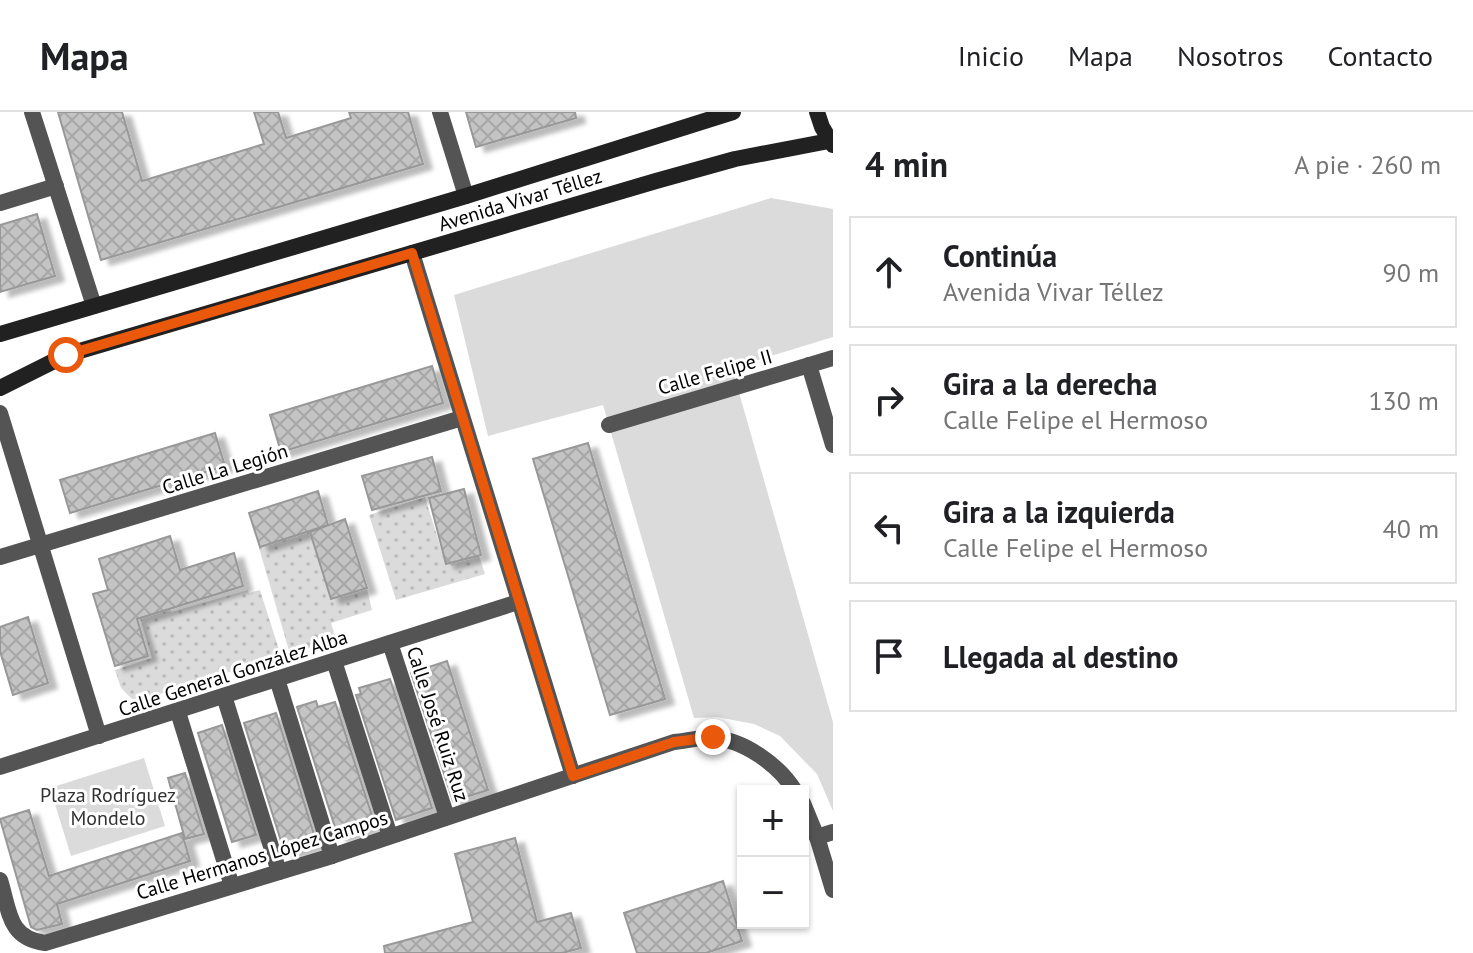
<!DOCTYPE html>
<html lang="es">
<head>
<meta charset="utf-8">
<style>
  :root { --surface:#fff; --page:#f2f2f2; --text:#202124; --muted:#757577; --line:#e0e0e0 }
  body { margin:0; font-family:"PT Sans",sans-serif; background:var(--page); color:var(--text) }
  .controls { position:absolute; right:24px; bottom:24px; display:grid; overflow:hidden; border-radius:0px; box-shadow:0 2px 6px #0004 }
  .controls button { width:72px; height:72px; display:grid; place-items:center; padding:0; border:0; border-bottom:2px solid var(--line); background:var(--surface); color:var(--text); font:40px sans-serif }
  .stop { position:absolute; width:24px; height:24px; margin:-18px; border:6px solid #ea580c; border-radius:50%; background:#fff }
  .stop.end { background:#ea580c; border-color:#fff; box-shadow:0 2px 8px #0008 }
  .list { margin:0; padding:0; list-style:none }
  h2 { display:flex; justify-content:space-between; align-items:center; height:104px; margin:0; padding:0 32px; font-size:34px }
  h2 small { font-size:26px; font-weight:400; color:var(--muted) }
  .list li { display:grid; grid-template-columns:52px 1fr auto; gap:24px; align-items:center; box-sizing:border-box; height:112px; margin:0 16px 16px; padding:0 16px; border:2px solid var(--line); border-radius:0px }
  .list b { display:block; font-size:30px; white-space:nowrap }
  .list p { margin:0; font-size:26px; white-space:nowrap; color:var(--muted) }
  .list em { font-size:26px; font-style:normal; color:var(--muted) }
  .icon { flex:none; width:44px; height:44px; fill:none; stroke:currentColor; stroke-width:2; stroke-linecap:round; stroke-linejoin:round }
  .map { position:relative; flex:none; width:833px; height:841px; overflow:hidden }
  header { display:flex; align-items:center; gap:48px; box-sizing:border-box; height:112px; padding:0 40px; background:var(--surface); border-bottom:2px solid var(--line) }
  header strong { font-size:38px }
  nav { display:flex; gap:44px; margin-inline-start:auto; font-size:28px }
  main { display:flex }
  aside { flex:1; background:var(--surface) }
  .map>svg:first-child { display:block }
  .grass { fill:url(#grass-dots) }
  .park { fill:#dbdbdb }
  .building { fill:url(#building-cross-hatch); stroke:#989898; stroke-width:2; filter:url(#shadow) }
  .lines { fill:none; stroke-linecap:round; stroke-linejoin:round }
  .street { stroke:#545454; stroke-width:16 }
  .secondary { stroke:#212121; stroke-width:16 }
  .route { stroke:#ea580c; stroke-width:10 }
  .labels { text-anchor:middle; dominant-baseline:central; stroke-width:6; stroke-linejoin:round; paint-order:stroke }
  .street-label { font-size:20px; fill:#000; stroke:#fff }
  .park-label { font-size:20px; fill:#323232; stroke:#fff }
</style>
</head>
<body>
<header>
<strong>Mapa</strong>
<nav><a>Inicio</a><a>Mapa</a><a>Nosotros</a><a>Contacto</a></nav>
</header>
<main>
<div class="map">
<svg width="833" height="841" viewBox="0 0 833 841">
  <defs>
    <pattern id="grass-dots" width="8" height="8" patternUnits="userSpaceOnUse" patternTransform="scale(2)"><rect width="8" height="8" fill="#dbdbdb"/><path d="M2 2h.1M6 6h.1" fill="none" stroke="#bababa" stroke-width="1.8" stroke-linecap="round"/></pattern>
    <pattern id="building-cross-hatch" width="8" height="8" patternUnits="userSpaceOnUse" patternTransform="scale(2)"><rect width="8" height="8" fill="#c4c4c4"/><path d="M0 0l8 8M0 8l8-8" fill="none" stroke="#a7a7a7"/></pattern>
    <filter id="shadow"><feDropShadow dx="9" dy="5" stdDeviation="2" flood-color="#0004"/></filter>
  </defs>
  <rect width="100%" height="100%" fill="#fff"/>
  <g class="grass">
    <path d="M 425,385 L 446,453 L 479,444 L 485,462 L 396,488 L 369,403 Z"/>
    <path d="M 309,419 L 331,488 L 367,477 L 372,498 L 331,511 L 336,528 L 290,542 L 259,436 Z"/>
    <path d="M 161,470 L 171,500 L 248,478 L 249,481 L 260,478 L 281,544 L 144,587 L 132,587 L 121,576 L 115,558 L 152,546 L 132,479 Z"/>
  </g>
  <g class="park">
    <path d="M 771,86 L 833,97 L 833,225 L 732,256 L 833,610 L 833,699 L 817,662 L 780,624 L 754,612 L 717,605 L 694,606 L 603,293 L 488,324 L 454,183 Z"/>
    <path d="M 144,646 L 165,714 L 71,744 L 50,676 Z"/>
  </g>
  <g class="building">
    <path d="M 58,0 L 122,0 L 142,69 L 264,32 L 254,0 L 278,0 L 286,26 L 351,6 L 349,0 L 408,0 L 423,52 L 101,148 Z"/>
    <path d="M 466,0 L 575,0 L 576,6 L 476,35 Z"/>
    <path d="M 37,102 L 55,164 L 0,180 L 0,113 Z"/>
    <path d="M 432,254 L 443,291 L 281,340 L 270,303 Z"/>
    <path d="M 215,321 L 225,354 L 70,401 L 60,368 Z"/>
    <path d="M 588,331 L 665,587 L 610,603 L 533,347 Z"/>
    <path d="M 432,345 L 441,379 L 372,398 L 362,364 Z"/>
    <path d="M 464,377 L 481,443 L 446,452 L 429,386 Z"/>
    <path d="M 318,379 L 328,413 L 260,435 L 249,401 Z"/>
    <path d="M 345,407 L 367,476 L 331,487 L 310,420 Z"/>
    <path d="M 170,424 L 180,458 L 234,441 L 243,474 L 137,507 L 148,544 L 115,554 L 93,482 L 108,478 L 99,447 Z"/>
    <path d="M 28,505 L 48,571 L 13,583 L 0,539 L 0,515 Z"/>
    <path d="M 447,549 L 488,678 L 453,689 L 411,561 Z"/>
    <path d="M 390,567 L 432,696 L 396,708 L 356,583 L 361,582 L 359,576 Z"/>
    <path d="M 316,589 L 318,595 L 335,590 L 375,713 L 338,725 L 297,595 Z"/>
    <path d="M 276,601 L 317,732 L 285,742 L 244,611 Z"/>
    <path d="M 222,613 L 256,723 L 232,730 L 198,621 Z"/>
    <path d="M 185,661 L 204,722 L 185,727 L 168,666 Z"/>
    <path d="M 29,698 L 49,764 L 182,721 L 190,749 L 57,792 L 62,812 L 37,818 L 31,815 L 0,707 Z"/>
    <path d="M 515,726 L 537,810 L 571,801 L 581,836 L 562,841 L 385,841 L 384,834 L 473,810 L 455,742 Z"/>
    <path d="M 723,769 L 742,829 L 706,841 L 637,841 L 624,801 Z"/>
  </g>
  <g class="lines">
    <g class="street">
      <path d="M 32,0 L 94,194"/>
      <path d="M 440,0 L 466,84"/>
      <path d="M 0,91 L 56,74"/>
      <path d="M 412,141 L 573,664"/>
      <path d="M 809,253 L 833,333"/>
      <path d="M 0,301 L 99,624"/>
      <path d="M 609,313 L 833,246"/>
      <path d="M 0,445 L 462,306"/>
      <path d="M 390,531 L 447,705"/>
      <path d="M 334,549 L 390,724"/>
      <path d="M 277,567 L 332,744"/>
      <path d="M 224,584 L 279,760"/>
      <path d="M 178,600 L 232,774"/>
      <path d="M 0,655 L 518,490"/>
      <path d="M 803,691 L 817,725 L 833,778"/>
      <path d="M 817,725 L 833,720"/>
      <path d="M 0,768 C 10,800 8,826 45,831 L 332,744 L 674,630 C 686,629 700,625 712,626 C 743,627 779,653 795,679"/>
    </g>
    <g class="secondary">
      <path d="M 817,0 L 822,15 L 833,33"/>
      <path d="M 0,222 L 466,84 L 733,0"/>
      <path d="M 0,276 L 66,243 L 656,69 L 735,47 L 829,29"/>
    </g>
  </g>
  <g class="lines">
    <path class="route" d="M 66,243 L 412,141 L 573,664 L 674,630 L 713,625"/>
  </g>
  <g class="labels">
    <g class="street-label">
      <text transform="translate(520 88) rotate(-17)">Avenida Vivar Téllez</text>
      <text transform="translate(715 260) rotate(-16)">Calle Felipe II</text>
      <text transform="translate(225 357) rotate(-17)">Calle La Legión</text>
      <text transform="translate(233 561) rotate(-18)">Calle General González Alba</text>
      <text transform="translate(438 612) rotate(72)">Calle José Ruiz Ruz</text>
      <text transform="translate(262 743) rotate(-17)">Calle Hermanos López Campos</text>
    </g>
    <g class="park-label">
      <text x="108" y="683">Plaza Rodríguez<tspan x="108" dy="23">Mondelo</tspan></text>
    </g>
  </g>
</svg>
<div class="controls">
<button>+</button>
<button>−</button>
</div>
<div class="stop" style="left:66px;top:243px"></div>
<div class="stop end" style="left:713px;top:625px"></div>
</div>
<aside>
<h2>4 min<small>A pie · 260 m</small></h2>
<ul class="list">
<li><svg class="icon" aria-label="ahead" viewBox="0 0 24 24"><path d="M12 20V5M6 11l6-6 6 6"/></svg><div><b>Continúa</b><p>Avenida Vivar Téllez</p></div><em>90 m</em></li>
<li><svg class="icon" aria-label="right" viewBox="0 0 24 24"><path d="M7 20v-9h11M14 6l5 5-5 5"/></svg><div><b>Gira a la derecha</b><p>Calle Felipe el Hermoso</p></div><em>130 m</em></li>
<li><svg class="icon" aria-label="left" viewBox="0 0 24 24"><path d="M17 20v-9H6M10 6l-5 5 5 5"/></svg><div><b>Gira a la izquierda</b><p>Calle Felipe el Hermoso</p></div><em>40 m</em></li>
<li><svg class="icon" aria-label="arrive" viewBox="0 0 24 24"><path d="M6 21V4h12l-3 4 3 4H6"/></svg><div><b>Llegada al destino</b></div></li>
</ul>
</aside>
</main>
</body>
</html>
